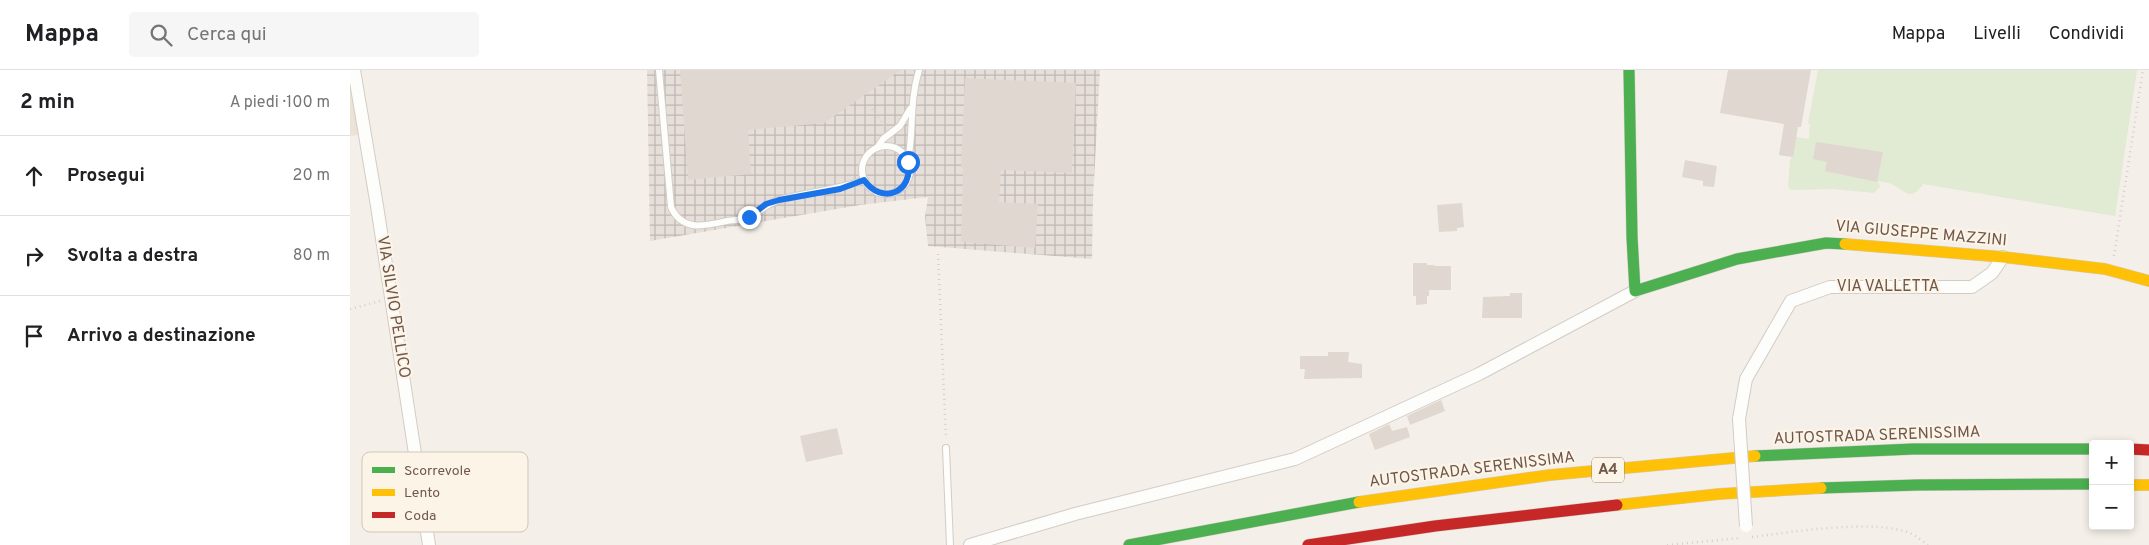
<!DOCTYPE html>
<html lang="it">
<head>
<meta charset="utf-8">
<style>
  :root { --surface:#fff; --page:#f6f6f6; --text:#202124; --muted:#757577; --line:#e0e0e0 }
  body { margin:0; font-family:Overpass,sans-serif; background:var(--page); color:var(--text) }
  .controls { position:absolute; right:15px; bottom:15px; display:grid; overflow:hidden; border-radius:5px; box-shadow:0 2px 8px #0003 }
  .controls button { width:45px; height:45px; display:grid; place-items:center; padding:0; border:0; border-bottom:1px solid var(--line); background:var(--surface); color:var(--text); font:25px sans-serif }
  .stop { position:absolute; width:15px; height:15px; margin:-11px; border:4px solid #1a73e8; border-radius:50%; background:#fff }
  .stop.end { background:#1a73e8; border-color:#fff; box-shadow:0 1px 5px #0008 }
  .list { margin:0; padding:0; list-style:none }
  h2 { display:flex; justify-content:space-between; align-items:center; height:65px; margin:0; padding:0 20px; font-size:21px }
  h2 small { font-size:16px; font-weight:400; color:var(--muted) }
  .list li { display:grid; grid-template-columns:32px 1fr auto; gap:15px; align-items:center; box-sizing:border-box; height:80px; padding:0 20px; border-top:1px solid var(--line) }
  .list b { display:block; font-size:19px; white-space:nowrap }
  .list em { font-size:16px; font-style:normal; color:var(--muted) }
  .icon { flex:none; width:28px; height:28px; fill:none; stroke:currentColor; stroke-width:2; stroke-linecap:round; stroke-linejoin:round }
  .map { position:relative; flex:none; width:1799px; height:475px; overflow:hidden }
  header { display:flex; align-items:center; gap:30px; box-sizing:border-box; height:70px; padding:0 25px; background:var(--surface); border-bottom:1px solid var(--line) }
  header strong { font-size:24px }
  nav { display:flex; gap:28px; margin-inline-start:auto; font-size:18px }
  .search { width:350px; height:45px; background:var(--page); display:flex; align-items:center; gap:12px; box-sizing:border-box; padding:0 18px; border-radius:5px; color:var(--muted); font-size:19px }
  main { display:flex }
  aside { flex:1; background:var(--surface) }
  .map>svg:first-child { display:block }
  .residential { fill:#ede2d5 }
  .industrial { fill:url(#industrial-grid) }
  .grass { fill:#e1ead3 }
  .building { fill:#e0d7d0 }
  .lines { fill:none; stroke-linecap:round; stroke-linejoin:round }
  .lane-casing { stroke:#d2ccc5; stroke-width:8 }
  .street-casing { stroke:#d2ccc5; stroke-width:14 }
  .fast-casing { stroke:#d3cbc4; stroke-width:12 }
  .slow-casing { stroke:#d3cbc4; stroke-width:12 }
  .jam-casing { stroke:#d3cbc4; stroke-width:12 }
  .path { stroke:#d5cfca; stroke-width:2.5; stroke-dasharray:1 4; stroke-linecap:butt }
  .lane { stroke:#fdfdfc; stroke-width:6 }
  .street { stroke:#fdfdfc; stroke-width:12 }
  .fast { stroke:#4caf50; stroke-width:11 }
  .slow { stroke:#ffc107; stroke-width:11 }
  .jam { stroke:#c62828; stroke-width:11 }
  .street-bridge-casing { stroke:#d2ccc5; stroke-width:14; stroke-linecap:butt }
  .street-bridge { stroke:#fdfdfc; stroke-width:12 }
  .route { stroke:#1a73e8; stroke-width:6 }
  .labels { text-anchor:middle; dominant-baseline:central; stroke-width:4.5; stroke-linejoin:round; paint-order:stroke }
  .shield { fill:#fdf4e8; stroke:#9a867a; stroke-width:1 }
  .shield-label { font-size:15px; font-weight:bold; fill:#70574b }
  .street-label { font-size:16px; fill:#70574b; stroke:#fdf4e8 }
  .key { fill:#fdf4e8; stroke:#d3c5b9; stroke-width:1 }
  .key-label { font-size:14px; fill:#70574b }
</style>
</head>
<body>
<header>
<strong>Mappa</strong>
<div class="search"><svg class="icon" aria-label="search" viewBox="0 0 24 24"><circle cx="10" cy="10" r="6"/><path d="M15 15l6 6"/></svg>Cerca qui</div>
<nav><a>Mappa</a><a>Livelli</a><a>Condividi</a></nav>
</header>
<main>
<aside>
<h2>2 min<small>A piedi · 100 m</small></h2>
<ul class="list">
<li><svg class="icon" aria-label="ahead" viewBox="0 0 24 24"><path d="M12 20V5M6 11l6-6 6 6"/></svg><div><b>Prosegui</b></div><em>20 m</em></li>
<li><svg class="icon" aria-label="right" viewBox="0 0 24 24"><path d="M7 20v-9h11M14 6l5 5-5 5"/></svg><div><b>Svolta a destra</b></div><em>80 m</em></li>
<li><svg class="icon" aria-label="arrive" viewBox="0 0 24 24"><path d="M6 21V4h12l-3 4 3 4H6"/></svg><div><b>Arrivo a destinazione</b></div></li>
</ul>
</aside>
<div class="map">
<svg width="1799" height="475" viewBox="0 0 1799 475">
  <defs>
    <pattern id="industrial-grid" width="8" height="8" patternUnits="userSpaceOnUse" patternTransform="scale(1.25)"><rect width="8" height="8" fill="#e6dfd9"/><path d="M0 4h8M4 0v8" fill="none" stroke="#bfb8b2"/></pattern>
  </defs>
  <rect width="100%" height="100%" fill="#f4efe8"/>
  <path class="residential" d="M 0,0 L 15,64 L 0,66 Z"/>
  <path class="industrial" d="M 297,0 L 750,0 L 743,128 L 742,189 L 578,176 L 575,147 L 578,127 L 510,135 L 300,171 Z"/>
  <path class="grass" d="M 1468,0 L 1787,0 L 1765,146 L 1573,114 C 1560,134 1553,118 1541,114 C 1537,112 1532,112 1528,111 L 1530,117 L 1524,123 L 1483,119 L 1441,120 L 1438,116 L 1440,91 L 1442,87 L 1429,85 L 1433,65 L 1459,69 L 1460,54 L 1458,54 Z"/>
  <g class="building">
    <path d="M 330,0 L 551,0 L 474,53 L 398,60 L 401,104 L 338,110 Z"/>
    <path d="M 1378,0 L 1461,0 L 1451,57 L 1448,57 L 1443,87 L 1429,85 L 1434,54 L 1370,43 Z"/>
    <path d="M 615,8 L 726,13 L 722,103 L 651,100 L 649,132 L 688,134 L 685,178 L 611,172 L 613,98 L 611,97 Z"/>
    <path d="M 1466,72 L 1533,82 L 1527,112 L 1475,101 L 1477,92 L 1463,89 Z"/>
    <path d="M 1335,90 L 1367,96 L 1364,117 L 1353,116 L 1353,111 L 1332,107 Z"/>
    <path d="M 1112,133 L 1114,157 L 1107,158 L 1107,161 L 1089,162 L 1087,135 Z"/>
    <path d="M 1063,193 L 1077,193 L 1077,195 L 1084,195 L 1084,196 L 1101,196 L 1101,220 L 1079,220 L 1079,226 L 1077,226 L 1077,234 L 1066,235 L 1066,226 L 1063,226 Z"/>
    <path d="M 1160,223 L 1172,223 L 1172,248 L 1132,248 L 1133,227 L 1160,226 Z"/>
    <path d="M 978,282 L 999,282 L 998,292 L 1012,294 L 1012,308 L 954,309 L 955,299 L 950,299 L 950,286 L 978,286 Z"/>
    <path d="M 1091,330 L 1095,341 L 1060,355 L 1057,346 Z"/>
    <path d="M 1039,354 L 1042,361 L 1057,357 L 1060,367 L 1025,380 L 1019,364 Z"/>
    <path d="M 487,358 L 493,384 L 456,392 L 450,366 Z"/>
  </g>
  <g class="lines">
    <g class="lane-casing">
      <g id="lane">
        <path d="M 309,0 L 321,137 C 332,162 355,156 377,151 C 384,150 393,150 400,147 C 410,142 417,133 429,130 C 458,122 486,120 515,110"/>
        <circle cx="536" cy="100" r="24"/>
        <path d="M 527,78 L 533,69 L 550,56 L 560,39"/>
        <path d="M 558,92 C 564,59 559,33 569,0"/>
        <path d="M 596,378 L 600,475"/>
      </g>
    </g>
    <g class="street-casing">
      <g id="street">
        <path d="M 4,0 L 27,136 L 79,475"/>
        <path d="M 1389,349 L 1396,309 L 1441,231 L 1480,217 L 1622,217 L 1642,203 L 1653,187"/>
        <path d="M 620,475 L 725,444 L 945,389 L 1129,304 L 1285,221"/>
      </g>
    </g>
    <g class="fast-casing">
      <g id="fast">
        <path d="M 1279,0 L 1282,167 L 1285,221 L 1387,189 L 1476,173 L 1495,174"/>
        <path d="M 1405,386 L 1563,379 L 1743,379"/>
        <path d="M 1471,418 L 1567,415 L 1743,414"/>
        <path d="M 779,475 L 1009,432"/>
      </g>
    </g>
    <g class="slow-casing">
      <g id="slow">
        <path d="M 1495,174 L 1653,187 L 1755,199 L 1799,211"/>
        <path d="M 1780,415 L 1799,415"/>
        <path d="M 1009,432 L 1200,405 L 1405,386"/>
        <path d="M 1267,435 L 1369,424 L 1471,418"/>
      </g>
    </g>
    <g class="jam-casing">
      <g id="jam">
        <path d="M 1780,379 L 1799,380"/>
        <path d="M 958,475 L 1085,456 L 1267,435"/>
      </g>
    </g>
    <g class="path">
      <path d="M 522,39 L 535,56"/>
      <path d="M 588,184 L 596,369"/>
      <path d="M 1764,186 L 1793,0"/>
      <path d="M 0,239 L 30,231"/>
      <path d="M 1402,467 C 1442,462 1527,448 1562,464 C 1568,467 1573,472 1578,475"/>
      <path d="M 1317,475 L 1391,468"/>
    </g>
    <use href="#lane" class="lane"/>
    <use href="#street" class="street"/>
    <use href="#fast" class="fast"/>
    <use href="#slow" class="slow"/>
    <use href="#jam" class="jam"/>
    <g class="street-bridge-casing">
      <path id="street-bridge" d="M 1389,349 L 1396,456"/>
    </g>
    <use href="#street-bridge" class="street-bridge"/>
  </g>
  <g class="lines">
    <path class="route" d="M 399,147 L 416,134 L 429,130 L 490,119 L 514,110 C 532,136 564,122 558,92"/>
  </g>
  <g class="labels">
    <rect class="shield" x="1242" y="387.5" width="32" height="25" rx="4"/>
    <g class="shield-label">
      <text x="1258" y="400">A4</text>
    </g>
    <g class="street-label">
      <text transform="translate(1571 164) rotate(5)">VIA GIUSEPPE MAZZINI</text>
      <text x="1538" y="217">VIA VALLETTA</text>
      <text transform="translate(43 237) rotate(81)">VIA SILVIO PELLICO</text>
      <text transform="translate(1527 366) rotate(-2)">AUTOSTRADA SERENISSIMA</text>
      <text transform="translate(1122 400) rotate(-7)">AUTOSTRADA SERENISSIMA</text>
    </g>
  </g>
  <rect x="12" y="382" width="166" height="80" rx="8" class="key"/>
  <rect x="22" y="397" width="23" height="6" fill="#4caf50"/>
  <rect x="22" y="419" width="23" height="7" fill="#ffc107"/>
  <rect x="22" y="442" width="23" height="6" fill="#c62828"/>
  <g class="key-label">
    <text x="54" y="405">Scorrevole</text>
    <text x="54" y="427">Lento</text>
    <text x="54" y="450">Coda</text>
  </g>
</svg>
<div class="controls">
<button>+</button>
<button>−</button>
</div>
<div class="stop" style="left:558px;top:92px"></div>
<div class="stop end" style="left:399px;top:147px"></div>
</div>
</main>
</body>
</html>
